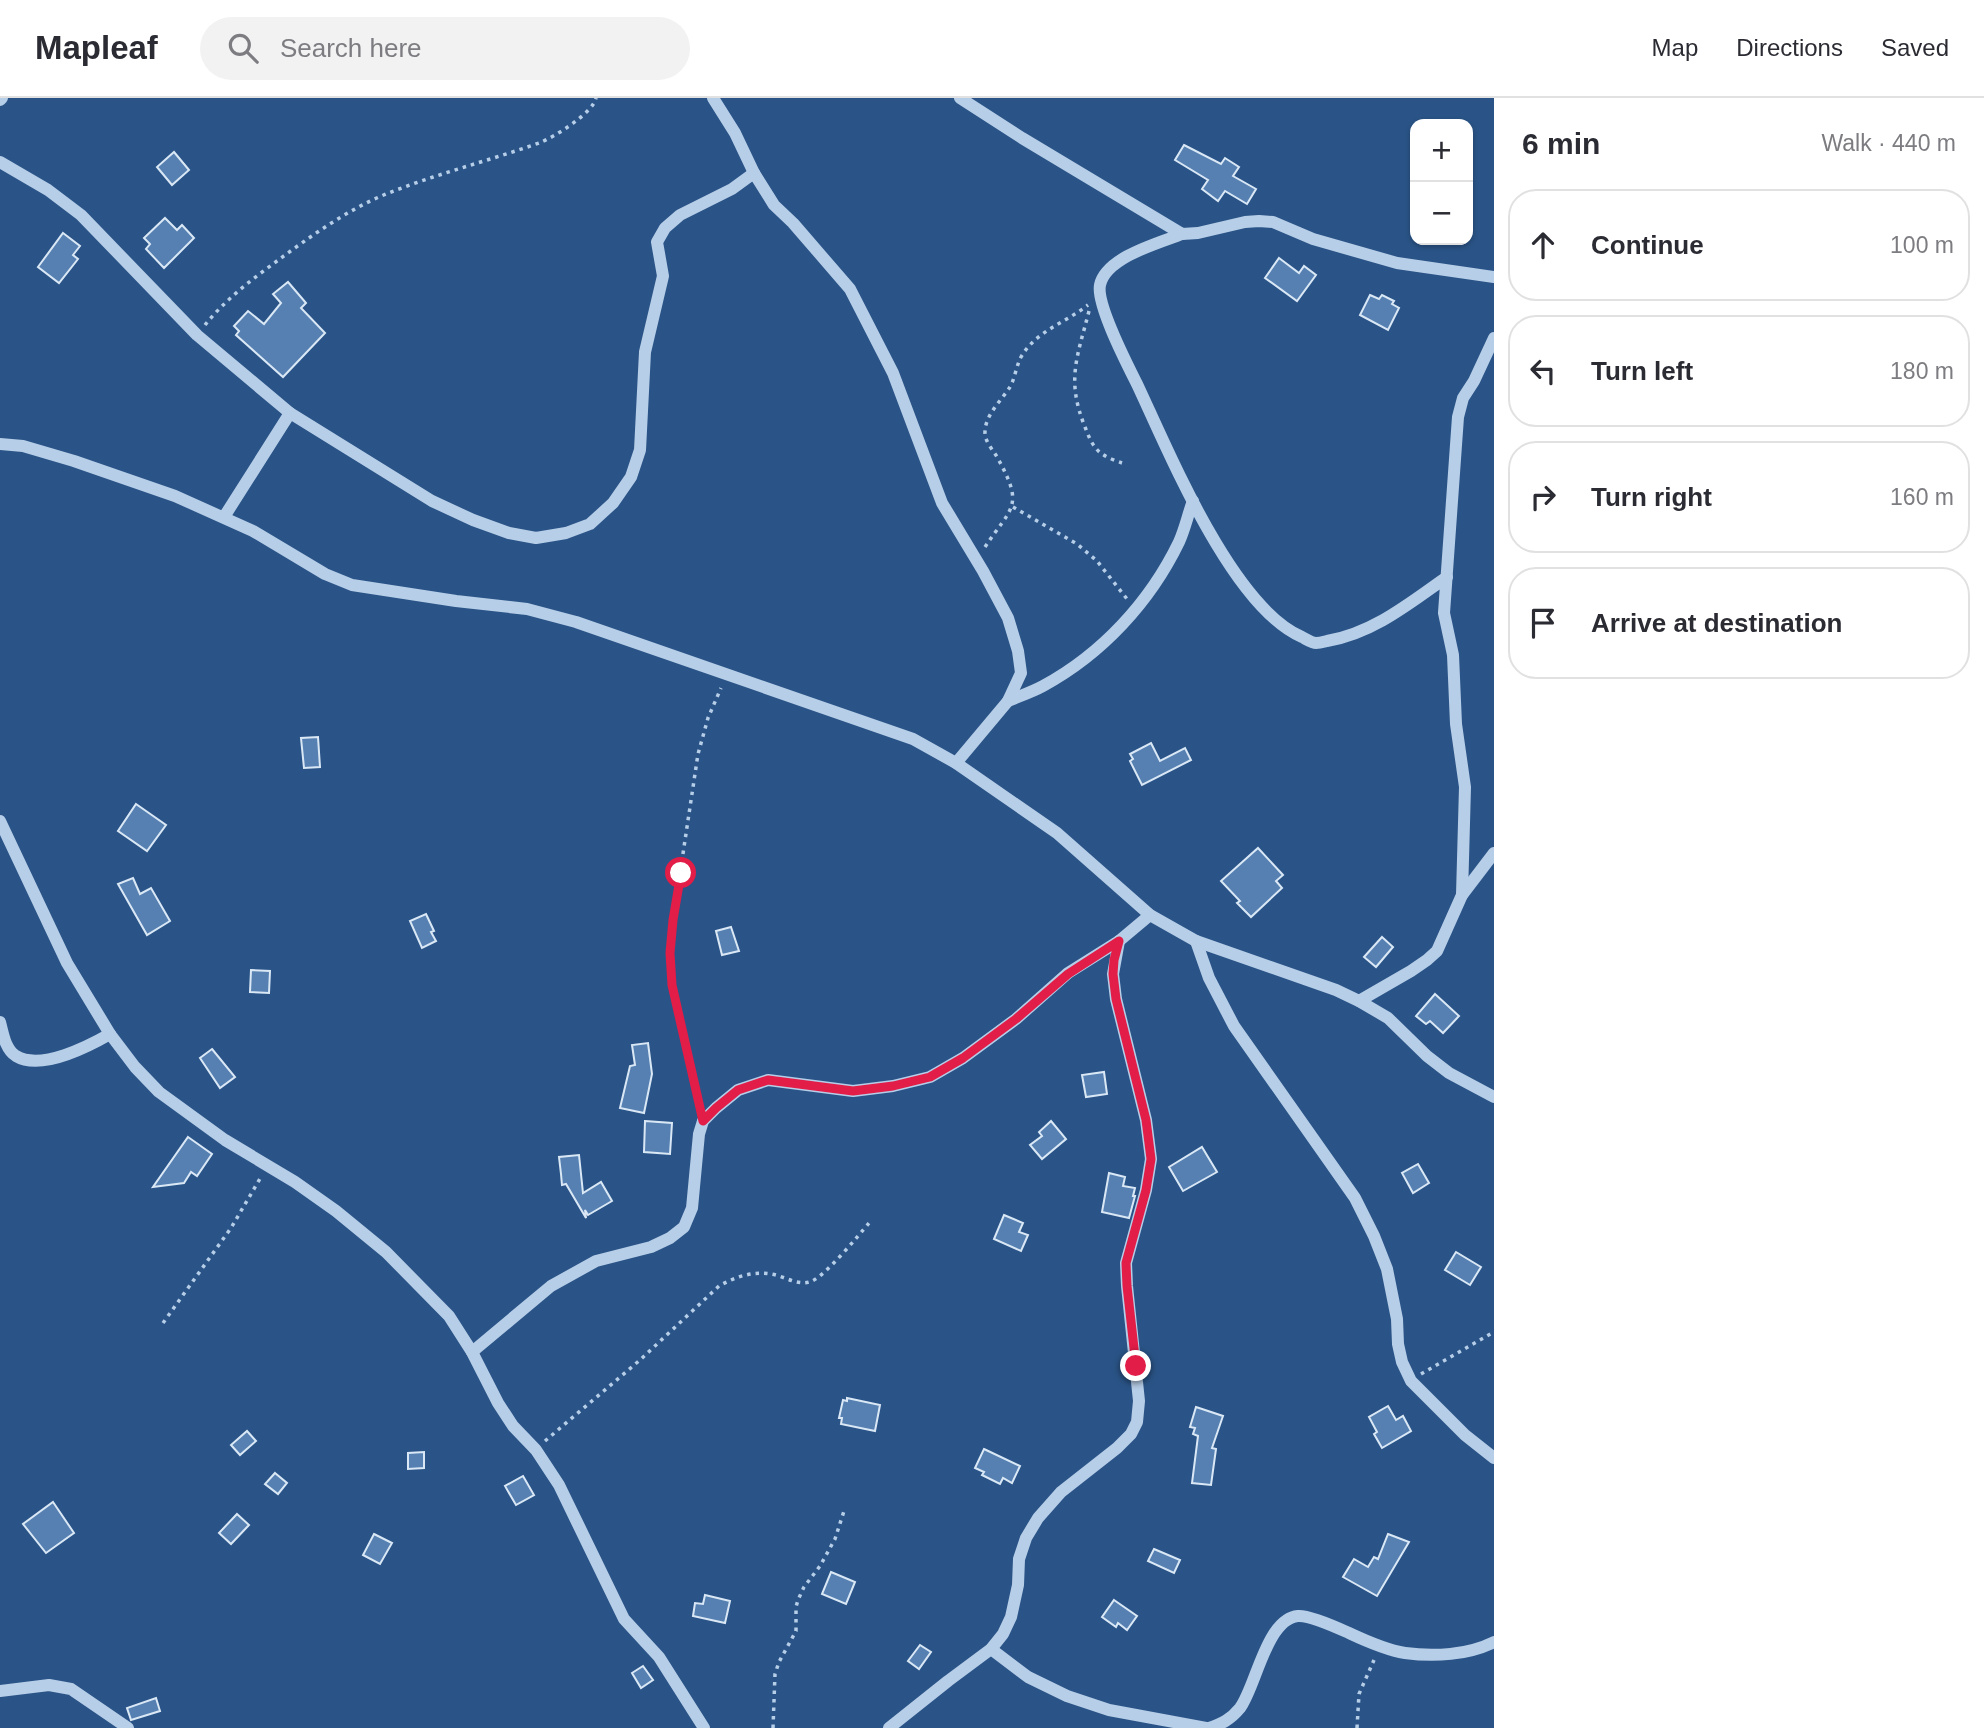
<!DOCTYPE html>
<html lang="en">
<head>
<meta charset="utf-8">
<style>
  :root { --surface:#fff; --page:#f2f2f3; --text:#2b2b33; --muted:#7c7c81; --line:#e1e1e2 }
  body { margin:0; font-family:Helvetica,sans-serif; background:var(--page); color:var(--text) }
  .controls { position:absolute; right:21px; top:21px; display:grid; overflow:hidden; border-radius:14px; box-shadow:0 2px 5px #0004 }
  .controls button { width:63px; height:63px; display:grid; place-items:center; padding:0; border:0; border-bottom:2px solid var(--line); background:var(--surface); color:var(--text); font:35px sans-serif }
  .stop { position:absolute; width:21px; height:21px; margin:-16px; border:5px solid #e11d48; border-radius:50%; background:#fff }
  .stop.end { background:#e11d48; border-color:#fff; box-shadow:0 2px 7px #0008 }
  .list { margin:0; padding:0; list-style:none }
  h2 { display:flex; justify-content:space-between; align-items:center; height:91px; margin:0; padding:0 28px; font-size:30px }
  h2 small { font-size:23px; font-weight:400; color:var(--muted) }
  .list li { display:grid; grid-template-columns:46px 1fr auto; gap:21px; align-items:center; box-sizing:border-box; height:112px; margin:0 14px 14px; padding:0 14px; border:2px solid var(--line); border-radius:28px }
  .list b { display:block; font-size:26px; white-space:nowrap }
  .list em { font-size:23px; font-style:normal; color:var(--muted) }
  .icon { flex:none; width:38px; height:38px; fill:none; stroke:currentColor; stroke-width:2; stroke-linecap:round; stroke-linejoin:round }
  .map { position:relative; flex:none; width:1494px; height:1630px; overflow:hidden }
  header { display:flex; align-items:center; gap:42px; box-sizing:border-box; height:98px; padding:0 35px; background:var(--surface); border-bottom:2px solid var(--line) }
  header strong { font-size:33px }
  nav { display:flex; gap:38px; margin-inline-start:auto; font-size:24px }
  .search { width:490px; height:63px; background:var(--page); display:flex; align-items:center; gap:18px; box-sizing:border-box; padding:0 24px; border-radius:38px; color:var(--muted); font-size:26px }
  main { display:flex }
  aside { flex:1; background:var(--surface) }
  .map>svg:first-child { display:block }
  .building { fill:#5680b1; stroke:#dae8f6; stroke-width:2 }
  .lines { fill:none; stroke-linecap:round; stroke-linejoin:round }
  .path { stroke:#b7cee8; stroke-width:3.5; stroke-dasharray:3.5 5; stroke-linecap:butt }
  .minor { stroke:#b7cee8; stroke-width:12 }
  .route { stroke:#e11d48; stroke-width:9 }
</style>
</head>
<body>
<header>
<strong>Mapleaf</strong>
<div class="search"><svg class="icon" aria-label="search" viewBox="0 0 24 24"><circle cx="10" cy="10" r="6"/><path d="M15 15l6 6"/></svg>Search here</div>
<nav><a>Map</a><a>Directions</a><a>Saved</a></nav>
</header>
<main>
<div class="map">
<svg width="1494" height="1630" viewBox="0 0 1494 1630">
  <rect width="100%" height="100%" fill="#2a5487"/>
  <g class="building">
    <path d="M 1184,47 L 1221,66 L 1225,60 L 1239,69 L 1233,78 L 1256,91 L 1247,106 L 1225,93 L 1218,103 L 1202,91 L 1208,82 L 1175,62 Z"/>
    <path d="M 174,54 L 189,72 L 172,87 L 157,69 Z"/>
    <path d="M 165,120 L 177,132 L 182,127 L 194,140 L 164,170 L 146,151 L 150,146 L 144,140 Z"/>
    <path d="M 63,135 L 80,148 L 73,157 L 78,161 L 59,185 L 38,169 Z"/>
    <path d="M 1279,160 L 1299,175 L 1304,168 L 1316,177 L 1297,203 L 1265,180 Z"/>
    <path d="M 288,184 L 306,205 L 301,210 L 325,235 L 283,279 L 236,237 L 239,233 L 234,228 L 248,213 L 264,226 L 281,205 L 273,196 Z"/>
    <path d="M 1370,197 L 1379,201 L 1382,197 L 1394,203 L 1392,206 L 1399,210 L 1388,232 L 1360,217 Z"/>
    <path d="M 318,639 L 320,669 L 304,670 L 301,640 Z"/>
    <path d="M 1151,645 L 1160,663 L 1185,650 L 1191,662 L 1142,687 L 1130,663 L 1133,661 L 1130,656 Z"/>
    <path d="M 136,706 L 166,727 L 147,753 L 118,733 Z"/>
    <path d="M 1258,750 L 1283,777 L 1276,783 L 1282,790 L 1251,819 L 1237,805 L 1240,803 L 1221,783 Z"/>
    <path d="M 133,780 L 140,796 L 151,790 L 170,823 L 147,837 L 118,786 Z"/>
    <path d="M 426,816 L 434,833 L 431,834 L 436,843 L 422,850 L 410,823 Z"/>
    <path d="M 731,829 L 739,853 L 722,857 L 716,833 Z"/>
    <path d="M 1382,839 L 1393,849 L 1376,869 L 1364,859 Z"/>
    <path d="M 251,872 L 270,873 L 269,895 L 250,894 Z"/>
    <path d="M 1435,896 L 1459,918 L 1443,935 L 1430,923 L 1426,926 L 1416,918 Z"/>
    <path d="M 648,945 L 652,976 L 644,1015 L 620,1010 L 630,968 L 635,967 L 632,947 Z"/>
    <path d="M 212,951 L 235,979 L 220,990 L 200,960 Z"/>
    <path d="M 1104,974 L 1107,996 L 1086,999 L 1082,977 Z"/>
    <path d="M 645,1023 L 672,1025 L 670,1056 L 644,1054 Z"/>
    <path d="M 1051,1023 L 1066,1041 L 1042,1061 L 1030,1047 L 1042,1038 L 1039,1034 Z"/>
    <path d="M 188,1039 L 212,1056 L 197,1078 L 191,1074 L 184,1085 L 153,1089 Z"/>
    <path d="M 1202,1049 L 1217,1074 L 1183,1093 L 1169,1069 Z"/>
    <path d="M 579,1057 L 583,1095 L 601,1084 L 612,1103 L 588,1117 L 585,1112 L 586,1120 L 566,1086 L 562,1087 L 561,1076 L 559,1059 Z"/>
    <path d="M 1418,1066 L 1429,1085 L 1413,1095 L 1402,1075 Z"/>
    <path d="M 1109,1075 L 1125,1079 L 1123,1088 L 1135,1090 L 1133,1098 L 1135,1098 L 1129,1120 L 1102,1114 Z"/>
    <path d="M 1004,1117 L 1023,1125 L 1019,1134 L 1028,1137 L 1021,1153 L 994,1141 Z"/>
    <path d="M 1456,1154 L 1481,1169 L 1470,1187 L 1445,1172 Z"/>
    <path d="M 847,1300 L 880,1307 L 875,1333 L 841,1326 L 842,1320 L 839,1320 L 843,1302 L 847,1303 Z"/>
    <path d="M 1388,1308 L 1396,1322 L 1403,1318 L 1411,1333 L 1382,1350 L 1374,1336 L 1377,1334 L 1369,1319 Z"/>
    <path d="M 1196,1309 L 1223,1318 L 1212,1350 L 1216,1351 L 1211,1387 L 1192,1385 L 1198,1338 L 1193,1336 L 1195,1330 L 1190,1329 Z"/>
    <path d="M 247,1333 L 256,1343 L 240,1357 L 231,1347 Z"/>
    <path d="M 984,1351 L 1020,1368 L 1012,1385 L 1003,1380 L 1000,1386 L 982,1377 L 984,1374 L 975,1370 Z"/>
    <path d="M 424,1354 L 424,1370 L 408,1371 L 408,1355 Z"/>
    <path d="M 275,1375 L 287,1385 L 278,1396 L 265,1386 Z"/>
    <path d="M 523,1378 L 534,1397 L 516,1407 L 505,1388 Z"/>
    <path d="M 53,1404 L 74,1435 L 46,1455 L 23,1426 Z"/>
    <path d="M 237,1416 L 249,1427 L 231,1446 L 219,1435 Z"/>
    <path d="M 374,1436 L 392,1445 L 380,1466 L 363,1457 Z"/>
    <path d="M 1388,1436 L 1409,1444 L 1377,1498 L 1343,1479 L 1354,1461 L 1368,1469 L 1374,1459 L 1378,1461 Z"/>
    <path d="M 1154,1451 L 1180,1462 L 1174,1475 L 1148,1463 Z"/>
    <path d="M 831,1474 L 855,1484 L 846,1506 L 822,1496 Z"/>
    <path d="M 705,1497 L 730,1503 L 725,1525 L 693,1518 L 695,1505 L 703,1506 Z"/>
    <path d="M 1114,1502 L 1137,1518 L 1127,1532 L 1118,1525 L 1116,1529 L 1102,1519 Z"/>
    <path d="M 920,1547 L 931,1554 L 919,1571 L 908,1563 Z"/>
    <path d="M 643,1568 L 653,1582 L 641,1590 L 632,1575 Z"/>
    <path d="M 156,1600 L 160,1613 L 131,1622 L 127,1610 Z"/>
  </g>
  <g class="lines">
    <g class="path">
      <path d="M 1089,213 C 1077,260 1066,282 1085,329 C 1089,339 1093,350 1102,356 C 1108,360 1116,363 1122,365"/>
      <path d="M 205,227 C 225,202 251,182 277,163 C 311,138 347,112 386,96 C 436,76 488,63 539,45 C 553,40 593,15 596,0"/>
      <path d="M 1013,409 L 1077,446 L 1097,463 L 1127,501"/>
      <path d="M 985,449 C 1012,408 1025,409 997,359 C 993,352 986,345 985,336 C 984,318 1001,303 1010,289 C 1015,280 1016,269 1021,259 C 1036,233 1065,225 1088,207"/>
      <path d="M 699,1007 L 672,887 L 670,855 L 673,822 L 698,656 L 708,620 L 721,590"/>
      <path d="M 163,1225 L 231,1130 L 261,1079"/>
      <path d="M 1421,1276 L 1494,1234"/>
      <path d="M 545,1343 L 640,1262 L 719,1188 C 735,1179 752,1173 771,1176 C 785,1178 798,1189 812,1183 C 826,1177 858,1138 869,1125"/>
      <path d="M 773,1630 L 775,1576 L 779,1564 L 796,1533 L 796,1509 L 798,1502 L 804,1489 L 820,1468 L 835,1441 L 844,1413"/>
      <path d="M 1357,1630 L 1359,1596 L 1374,1562"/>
    </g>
    <g class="minor">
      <path d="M 713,0 L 735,35 L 754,75 L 774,107 L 793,125 L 850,191 L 893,275 L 942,405 L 983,473 L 1008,520 L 1018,553 L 1021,575 L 1008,603 L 956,665"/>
      <path d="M 960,0 L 1022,40 L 1182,136 L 1198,135 L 1245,124 L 1259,123 L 1273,124 L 1313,141 L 1397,165 L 1494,179"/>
      <path d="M 0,2 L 2,0"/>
      <path d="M 0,64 L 48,92 L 81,117 L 197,237 L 290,315 L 432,403 L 473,422 L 509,435 L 536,440 L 566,435 L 590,426 L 613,405 L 631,379 L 640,352 L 645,254 L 663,178 L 657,144 L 665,130 L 680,117 L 732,91 L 754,75"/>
      <path d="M 1182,136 C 1159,145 1106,159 1100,187 C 1096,206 1127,266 1137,286 C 1169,354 1232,509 1302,539 C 1306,541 1312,545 1316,545 C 1320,545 1323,544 1327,543 C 1372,536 1410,505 1447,479"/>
      <path d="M 0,346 L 23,348 L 74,363 L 175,398 L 253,433 L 325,476 L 352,487 L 456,503 L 527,511 L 576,524 L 913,641 L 956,665 L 1057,735 L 1150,817 L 1196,843 L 1336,892 L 1359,903 L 1388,920 L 1427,958 L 1449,975 L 1494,999"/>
      <path d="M 224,419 L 290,315"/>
      <path d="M 1008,603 C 1020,598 1032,594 1043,588 C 1102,556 1150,504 1179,444 C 1185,431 1188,416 1193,403"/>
      <path d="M 0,723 L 67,865 L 110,936 L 135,969 L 159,994 L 225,1042 L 295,1084 L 336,1113 L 386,1154 L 449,1218 L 472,1254 L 498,1305 L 513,1328 L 536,1352 L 559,1387 L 624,1521 L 659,1559 L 704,1630"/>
      <path d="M 1462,797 L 1465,689 L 1456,626 L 1453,557 L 1444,515 L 1458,319 L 1463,300 L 1474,283 L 1494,240"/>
      <path d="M 1196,843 L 1209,880 L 1234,928 L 1355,1100 L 1374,1138 L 1387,1171 L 1397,1221 L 1398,1246 L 1402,1264 L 1411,1283 L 1465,1337 L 1494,1360"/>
      <path d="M 1359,903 L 1411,873 L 1427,862 L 1437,853 L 1462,797 L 1494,755"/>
      <path d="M 0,924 C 3,935 5,951 16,958 C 41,973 89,948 110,936"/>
      <path d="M 472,1254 L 551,1188 L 596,1163 L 651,1149 L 670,1140 L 684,1129 L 692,1110 L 699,1036 L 703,1023 L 716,1010 L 738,992 L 768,982 L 853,993 L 893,988 L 930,979 L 963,960 L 1016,921 L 1068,875 L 1119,843 L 1150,817"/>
      <path d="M 991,1551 L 1028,1579 L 1067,1598 L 1109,1612 L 1206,1630"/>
      <path d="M 0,1593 L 49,1587 L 71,1591 L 128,1630"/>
      <path d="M 889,1630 L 948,1583 L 991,1551 L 1003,1536 L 1011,1519 L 1018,1487 L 1019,1461 L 1026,1440 L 1038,1420 L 1061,1394 L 1117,1350 L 1131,1336 L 1137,1324 L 1139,1303 L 1127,1188 L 1126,1165 L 1146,1092 L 1151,1061 L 1146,1022 L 1116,901 L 1113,876 L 1119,843"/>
      <path d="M 1209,1630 C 1222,1626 1231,1621 1240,1610 C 1256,1589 1266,1521 1298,1518 C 1310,1517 1338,1530 1349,1535 C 1366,1543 1386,1552 1405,1555 C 1434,1559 1468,1557 1494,1544"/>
    </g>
  </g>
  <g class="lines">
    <path class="route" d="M 681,775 L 673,822 L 670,855 L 672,887 L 703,1023 L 716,1010 L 738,992 L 768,982 L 853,993 L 893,988 L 930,979 L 963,960 L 1016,921 L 1068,876 L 1119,843 L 1114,862 L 1113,876 L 1116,901 L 1146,1022 L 1151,1061 L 1146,1092 L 1126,1165 L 1127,1188 L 1136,1268"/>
  </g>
</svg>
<div class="controls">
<button>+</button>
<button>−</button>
</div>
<div class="stop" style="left:681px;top:775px"></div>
<div class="stop end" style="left:1136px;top:1268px"></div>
</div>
<aside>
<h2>6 min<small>Walk · 440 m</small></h2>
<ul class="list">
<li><svg class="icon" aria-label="ahead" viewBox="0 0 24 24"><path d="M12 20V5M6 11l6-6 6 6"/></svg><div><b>Continue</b></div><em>100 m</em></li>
<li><svg class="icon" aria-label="left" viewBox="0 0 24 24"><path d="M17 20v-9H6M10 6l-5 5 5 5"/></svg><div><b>Turn left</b></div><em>180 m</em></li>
<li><svg class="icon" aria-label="right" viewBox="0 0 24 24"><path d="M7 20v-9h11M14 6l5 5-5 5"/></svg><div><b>Turn right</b></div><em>160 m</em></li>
<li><svg class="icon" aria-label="arrive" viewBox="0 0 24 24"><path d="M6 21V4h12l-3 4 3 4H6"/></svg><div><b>Arrive at destination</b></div></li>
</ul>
</aside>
</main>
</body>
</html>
